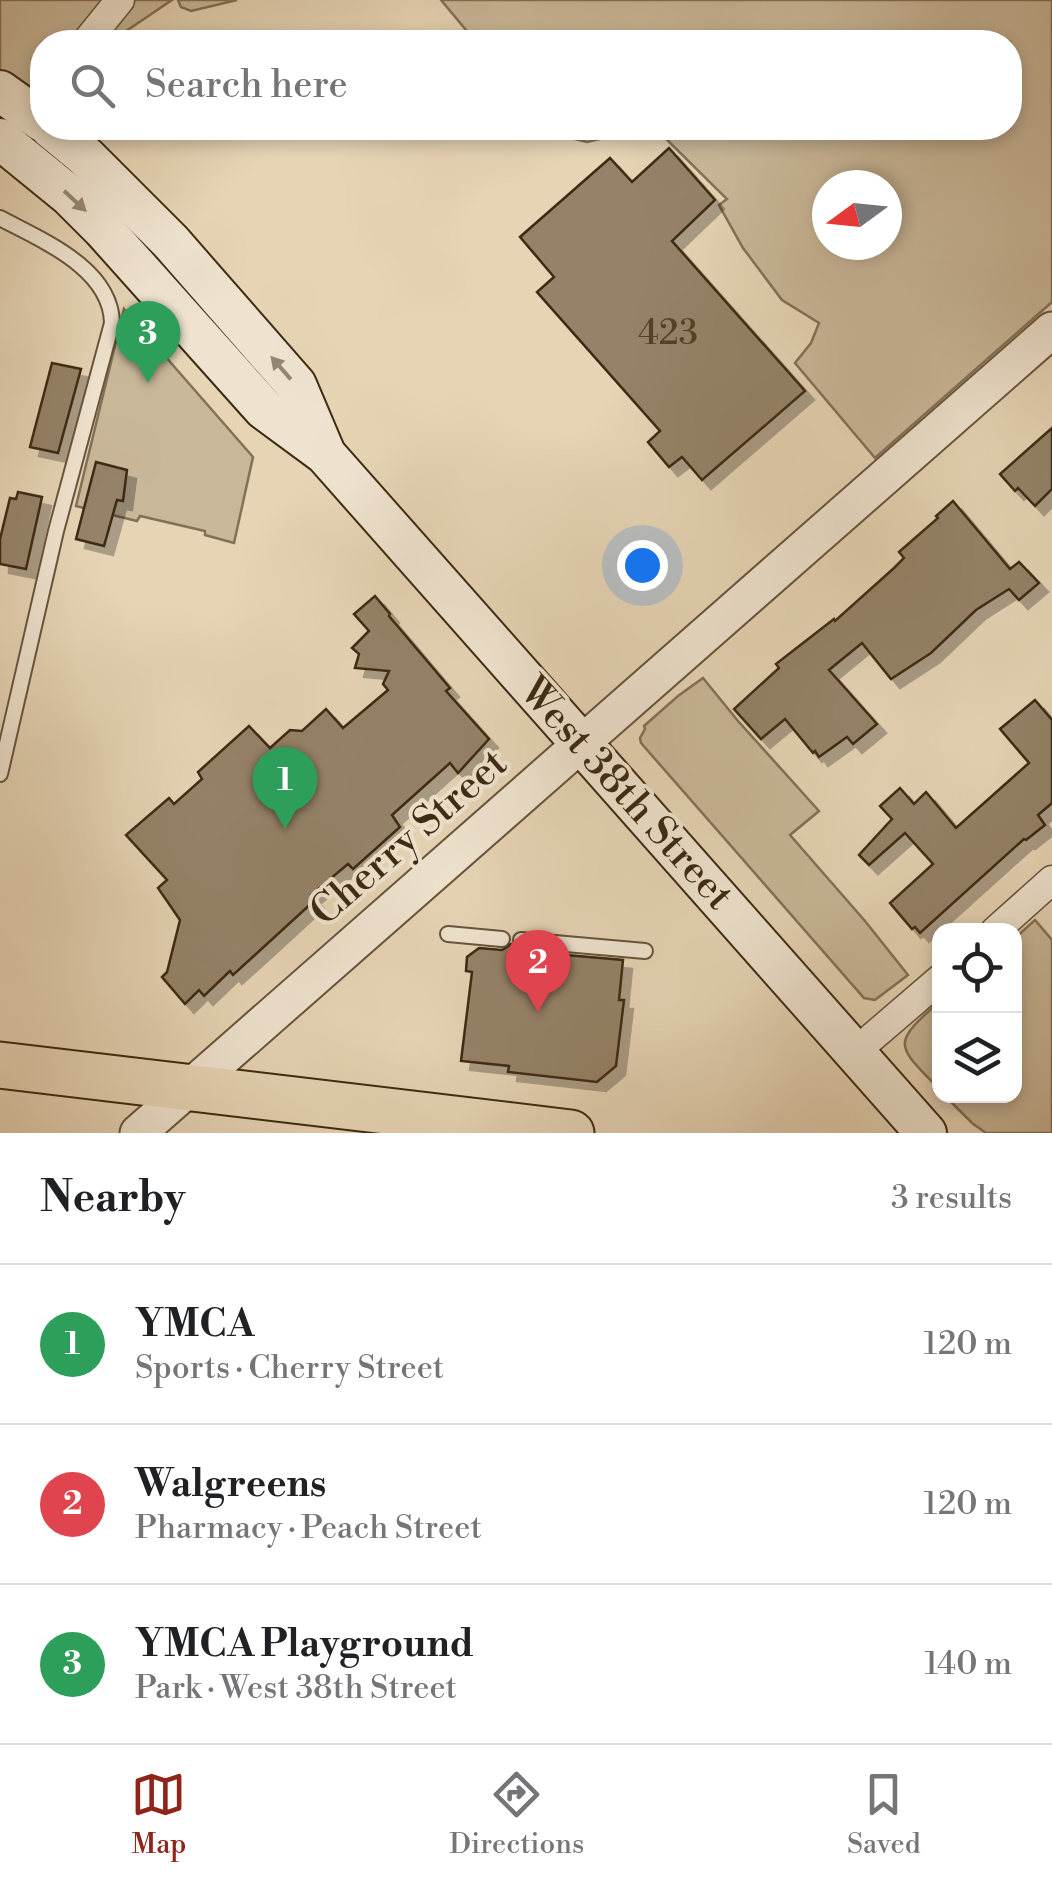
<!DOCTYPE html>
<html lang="en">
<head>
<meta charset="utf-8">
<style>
  :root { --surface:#fff; --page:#f2f2f2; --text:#202124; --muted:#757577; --line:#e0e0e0; --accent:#8f2418 }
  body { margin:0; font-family:"Libre Bodoni",serif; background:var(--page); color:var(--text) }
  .controls { position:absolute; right:30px; bottom:30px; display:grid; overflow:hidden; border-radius:20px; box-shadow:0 5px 15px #0003 }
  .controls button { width:90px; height:90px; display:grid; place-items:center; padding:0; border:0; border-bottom:2px solid var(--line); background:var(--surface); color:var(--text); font:50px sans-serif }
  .compass { position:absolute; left:812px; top:170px; width:90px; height:90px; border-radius:50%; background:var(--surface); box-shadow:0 5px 15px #0003; rotate:255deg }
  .you { position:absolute; left:642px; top:565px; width:35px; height:35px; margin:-25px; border:8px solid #fff; border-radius:50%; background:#1a73e8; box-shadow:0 0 0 15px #1a73e833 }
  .badge { display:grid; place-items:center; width:65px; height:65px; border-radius:50%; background:var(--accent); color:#fff; font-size:32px; font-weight:700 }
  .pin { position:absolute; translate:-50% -82px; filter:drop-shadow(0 2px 5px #0008) }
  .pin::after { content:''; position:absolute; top:52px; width:35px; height:30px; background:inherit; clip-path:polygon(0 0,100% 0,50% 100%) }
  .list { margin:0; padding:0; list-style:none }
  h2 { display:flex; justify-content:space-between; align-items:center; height:130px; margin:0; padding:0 40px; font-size:42px }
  h2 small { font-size:32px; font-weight:400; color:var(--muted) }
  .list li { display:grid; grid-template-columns:65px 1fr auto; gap:30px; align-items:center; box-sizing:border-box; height:160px; padding:0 40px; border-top:2px solid var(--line) }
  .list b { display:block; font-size:38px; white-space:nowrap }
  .list p { margin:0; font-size:32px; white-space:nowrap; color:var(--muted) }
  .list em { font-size:32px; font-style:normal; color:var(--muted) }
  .icon { flex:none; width:55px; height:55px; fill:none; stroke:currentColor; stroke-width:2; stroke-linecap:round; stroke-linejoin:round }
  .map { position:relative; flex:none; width:1052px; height:1133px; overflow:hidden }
  .search { position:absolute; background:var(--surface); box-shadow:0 5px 15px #0003; left:30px; right:30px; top:30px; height:110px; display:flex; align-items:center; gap:25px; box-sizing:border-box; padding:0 35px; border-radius:40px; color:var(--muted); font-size:38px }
  .sheet { height:610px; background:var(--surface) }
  nav { display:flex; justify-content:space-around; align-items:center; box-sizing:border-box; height:140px; border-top:2px solid var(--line); background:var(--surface); font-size:28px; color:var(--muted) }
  nav a { display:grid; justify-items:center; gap:5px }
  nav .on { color:var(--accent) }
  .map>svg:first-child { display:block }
  .green { fill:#c9b799; stroke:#837056; stroke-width:2.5; fill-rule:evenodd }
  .building { fill:#958267; stroke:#3d2a12; stroke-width:2.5; filter:url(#shadow) }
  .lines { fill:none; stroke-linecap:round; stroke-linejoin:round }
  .service-casing { stroke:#67543b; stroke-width:18 }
  .minor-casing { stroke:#67543b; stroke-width:31 }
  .tertiary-casing { stroke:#67543b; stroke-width:39 }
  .secondary-casing { stroke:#3d2a12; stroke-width:44 }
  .primary-casing { stroke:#3d2a12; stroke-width:49 }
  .service { stroke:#efe3cf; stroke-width:14 }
  .minor { stroke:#efe3cf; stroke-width:28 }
  .tertiary { stroke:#efe3cf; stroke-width:35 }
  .secondary { stroke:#efe3cf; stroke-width:40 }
  .primary { stroke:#e6d4b5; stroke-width:45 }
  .oneway { fill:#968670 }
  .labels { text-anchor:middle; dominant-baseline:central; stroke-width:8; stroke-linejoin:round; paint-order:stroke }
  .number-label { font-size:35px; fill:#534027 }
  .street-label { font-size:40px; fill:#3d2a12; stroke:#efe3cf }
</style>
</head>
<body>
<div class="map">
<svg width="1052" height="1133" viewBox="0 0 1052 1133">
  <defs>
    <filter id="shadow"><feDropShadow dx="9" dy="9" stdDeviation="0" flood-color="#0004"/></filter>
  </defs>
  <rect width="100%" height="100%" fill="#e6d4b5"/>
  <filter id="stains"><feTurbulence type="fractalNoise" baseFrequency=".002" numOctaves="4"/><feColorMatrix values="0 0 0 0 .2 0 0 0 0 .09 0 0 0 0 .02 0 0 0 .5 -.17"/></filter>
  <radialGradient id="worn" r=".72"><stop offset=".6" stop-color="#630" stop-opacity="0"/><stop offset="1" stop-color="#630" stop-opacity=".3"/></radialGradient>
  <g class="green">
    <path d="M 0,0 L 172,0 L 110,42 L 42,42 L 42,103 L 0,77 Z"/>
    <path d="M 178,0 L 237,0 L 191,11 L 181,7 Z"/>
    <path d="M 441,0 L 1052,0 L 1052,302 L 875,458 L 795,363 L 811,343 L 819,323 L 782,300 L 743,248 L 719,205 L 727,199 L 655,128 L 1010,128 L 1010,42 L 476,42 ZM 827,185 L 887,185 L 887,245 L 827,245 Z"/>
    <path d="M 553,128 L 648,128 L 587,142 L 567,137 Z"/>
    <path d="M 124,309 L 253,457 L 234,543 L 205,535 L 205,531 L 140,516 L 137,521 L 76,506 Z"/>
    <path d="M 703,678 L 738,721 L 819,811 L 790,835 L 865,921 L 908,975 L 875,1000 L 864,998 L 641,743 L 640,738 L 645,729 L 644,726 L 678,696 Z"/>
    <path d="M 1035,920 L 1052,940 L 1052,1133 L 986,1133 L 972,1123 L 945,1096 L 1014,1096 L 1015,938 Z"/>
    <path d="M 939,1002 L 939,1089 C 897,1045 890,1045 939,1002 Z"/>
  </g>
  <g class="building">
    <path d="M 669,148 L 715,200 L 672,241 L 805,391 L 702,480 L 682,457 L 669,467 L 648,442 L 660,431 L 537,292 L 554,277 L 520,237 L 610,158 L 632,182 Z"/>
    <path d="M 52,363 L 81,369 L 58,453 L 30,447 Z"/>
    <path d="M 1052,428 L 1052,489 L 1035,506 L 1018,488 L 1015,491 L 1000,474 Z"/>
    <path d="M 96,462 L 127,470 L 123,501 L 117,500 L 104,546 L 76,539 Z"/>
    <path d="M 18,492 L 42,497 L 26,569 L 0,564 L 0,539 L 10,498 L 16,499 Z"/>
    <path d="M 953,501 L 1010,569 L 1019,562 L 1039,583 L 1019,600 L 1009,589 L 976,610 L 931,653 L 891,679 L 862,643 L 829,670 L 877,724 L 853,744 L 847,737 L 819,757 L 815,751 L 813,753 L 785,719 L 761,739 L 734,709 L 779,668 L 776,664 L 834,619 L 835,621 L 894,568 L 904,558 L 899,552 L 938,518 L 936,516 Z"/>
    <path d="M 375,596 L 390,614 L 389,616 L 450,688 L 446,691 L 489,739 L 458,773 L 450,763 L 392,815 L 400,827 L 353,869 L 348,864 L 311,895 L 315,900 L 233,975 L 230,971 L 204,996 L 199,990 L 185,1004 L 162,977 L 167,972 L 180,920 L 158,888 L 167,880 L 126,835 L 169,798 L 174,804 L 202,779 L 198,772 L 249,726 L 270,748 L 290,730 L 302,731 L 326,709 L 343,728 L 388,690 L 383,684 L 389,671 L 355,668 L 359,654 L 352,648 L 369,631 L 354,614 Z"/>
    <path d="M 1035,700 L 1052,720 L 1052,803 L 1038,815 L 1045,825 L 1026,840 L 1024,839 L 920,933 L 915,927 L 912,929 L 890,903 L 933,864 L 905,833 L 869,865 L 859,855 L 892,819 L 880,806 L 900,788 L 914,804 L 926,792 L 956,828 L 1029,763 L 1000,729 Z"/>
    <path d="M 511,944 L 520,951 L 623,960 L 619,1000 L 624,1000 L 616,1066 L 597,1082 L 508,1072 L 509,1066 L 461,1061 L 472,972 L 466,971 L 467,957 L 479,948 L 502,950 Z"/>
  </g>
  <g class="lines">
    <g class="service-casing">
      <g id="service">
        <path d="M 0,218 C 41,240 111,268 112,323 L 56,531 L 0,774"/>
        <path d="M 448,934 L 502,939"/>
        <path d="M 521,940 L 645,951"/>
      </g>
    </g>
    <g class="minor-casing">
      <g id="minor">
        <path d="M 86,42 L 120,0"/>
        <path d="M 995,931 L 1052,880"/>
        <path d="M 855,1052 L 940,979"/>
      </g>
    </g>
    <g class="tertiary-casing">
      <path id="tertiary" d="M 138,1133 L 1052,330"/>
    </g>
    <g class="secondary-casing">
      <g id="secondary">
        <path d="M 0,91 L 42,121"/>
        <path d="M 51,128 L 85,156 L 171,242 L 296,385 L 324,451"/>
        <path d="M 0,139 L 70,196 L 103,229 L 264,409 L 325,454 L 926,1133"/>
      </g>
    </g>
    <g class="primary-casing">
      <path id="primary" d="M 0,1065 L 571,1133"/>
    </g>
    <use href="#service" class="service"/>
    <use href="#minor" class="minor"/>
    <use href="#tertiary" class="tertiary"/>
    <use href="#secondary" class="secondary"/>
    <use href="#primary" class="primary"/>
  </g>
  <defs><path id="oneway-solid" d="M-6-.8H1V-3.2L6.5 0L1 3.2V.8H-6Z" transform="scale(2.5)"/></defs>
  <g class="oneway">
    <use href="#oneway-solid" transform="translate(75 201) rotate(43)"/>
    <use href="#oneway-solid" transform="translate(281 368) rotate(-131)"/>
  </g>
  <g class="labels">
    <g class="number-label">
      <text x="668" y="333">423</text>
    </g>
    <g class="street-label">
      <text transform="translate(626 794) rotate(48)">West 38th Street</text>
      <text transform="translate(409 838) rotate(-41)">Cherry Street</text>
    </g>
  </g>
  <rect width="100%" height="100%" filter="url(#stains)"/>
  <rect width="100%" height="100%" fill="url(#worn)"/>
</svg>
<div class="controls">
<button><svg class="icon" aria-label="locate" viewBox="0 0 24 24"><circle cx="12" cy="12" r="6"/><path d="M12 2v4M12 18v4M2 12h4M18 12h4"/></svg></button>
<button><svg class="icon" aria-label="layers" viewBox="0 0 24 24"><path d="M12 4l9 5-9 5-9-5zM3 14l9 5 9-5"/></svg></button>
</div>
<svg class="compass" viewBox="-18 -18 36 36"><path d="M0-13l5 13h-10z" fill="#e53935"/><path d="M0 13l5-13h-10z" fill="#757577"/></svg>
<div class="you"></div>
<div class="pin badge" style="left:285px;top:829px;background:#2e9e5b">1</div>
<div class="pin badge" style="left:538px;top:1012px;background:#e0444e">2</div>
<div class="pin badge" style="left:148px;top:383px;background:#2e9e5b">3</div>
<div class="search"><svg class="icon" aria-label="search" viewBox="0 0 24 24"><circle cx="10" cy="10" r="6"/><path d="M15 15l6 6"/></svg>Search here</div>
</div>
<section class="sheet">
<h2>Nearby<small>3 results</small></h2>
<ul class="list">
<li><span class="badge" style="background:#2e9e5b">1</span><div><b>YMCA</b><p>Sports · Cherry Street</p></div><em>120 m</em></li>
<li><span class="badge" style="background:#e0444e">2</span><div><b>Walgreens</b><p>Pharmacy · Peach Street</p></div><em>120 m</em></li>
<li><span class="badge" style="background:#2e9e5b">3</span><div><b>YMCA Playground</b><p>Park · West 38th Street</p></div><em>140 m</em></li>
</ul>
</section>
<nav>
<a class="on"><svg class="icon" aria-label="map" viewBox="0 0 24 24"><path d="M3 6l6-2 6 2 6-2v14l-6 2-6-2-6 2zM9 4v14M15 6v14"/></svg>Map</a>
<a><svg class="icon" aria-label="directions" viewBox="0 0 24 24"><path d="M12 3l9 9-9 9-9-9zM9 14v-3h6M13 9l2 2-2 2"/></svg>Directions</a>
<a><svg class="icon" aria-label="saved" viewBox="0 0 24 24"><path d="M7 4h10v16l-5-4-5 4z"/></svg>Saved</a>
</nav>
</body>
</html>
